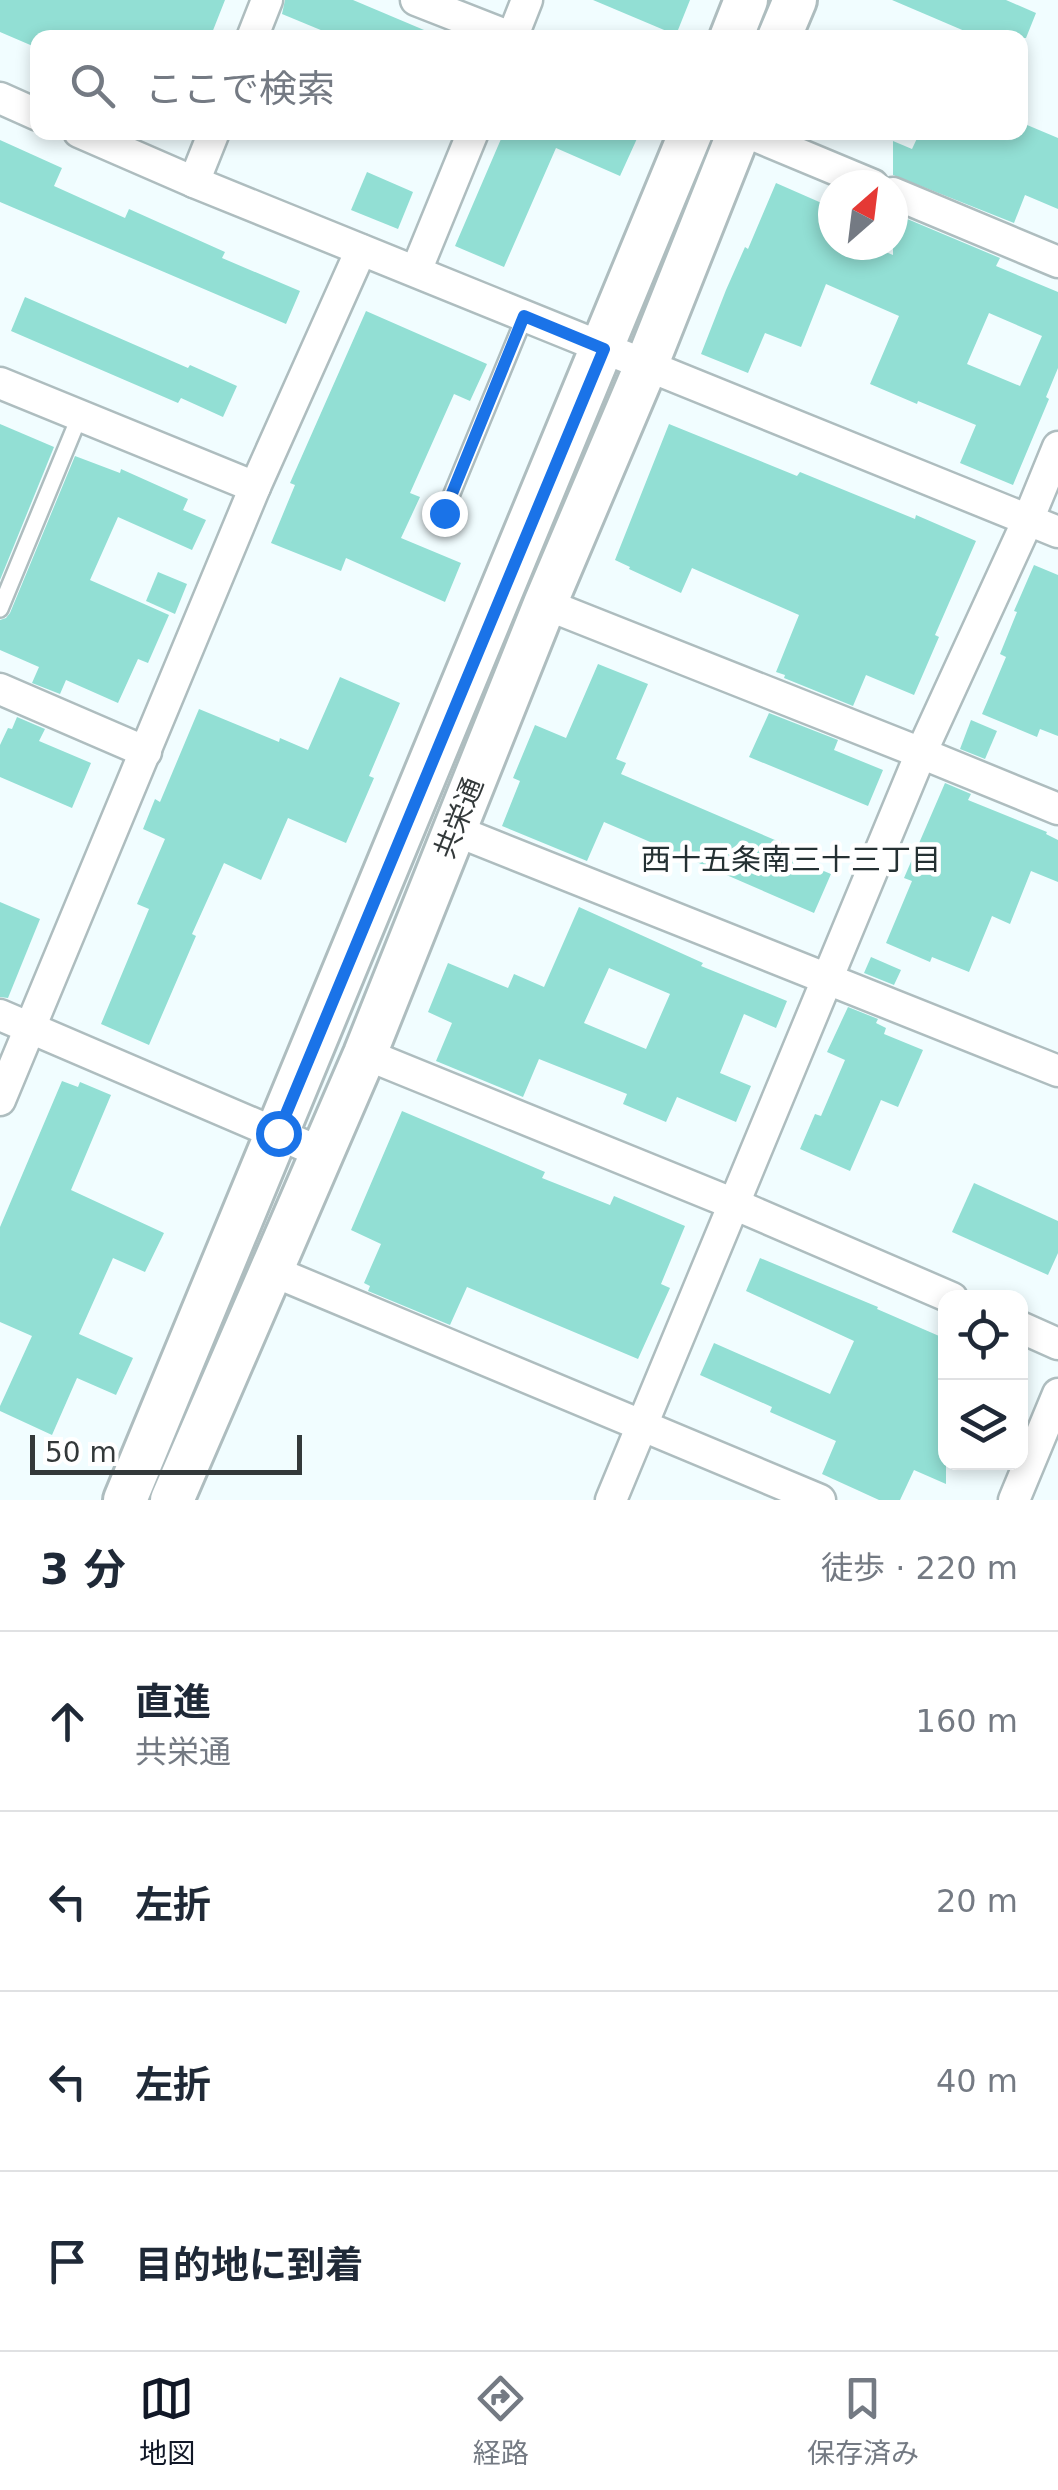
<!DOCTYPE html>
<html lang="ja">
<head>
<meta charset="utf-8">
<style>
  :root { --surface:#fff; --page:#f6f6f7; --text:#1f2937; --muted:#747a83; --line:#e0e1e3; --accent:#111827 }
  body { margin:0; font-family:"DejaVu Sans","Noto Sans JP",sans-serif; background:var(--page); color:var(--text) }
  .controls { position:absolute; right:30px; bottom:30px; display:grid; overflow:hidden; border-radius:20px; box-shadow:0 5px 15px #0003 }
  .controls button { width:90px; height:90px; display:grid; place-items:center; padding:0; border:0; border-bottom:2px solid var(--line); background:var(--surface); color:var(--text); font:50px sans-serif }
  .compass { position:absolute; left:818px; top:170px; width:90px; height:90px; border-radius:50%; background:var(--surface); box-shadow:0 5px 15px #0003; rotate:28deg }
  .scale { position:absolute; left:30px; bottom:25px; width:272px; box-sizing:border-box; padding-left:10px; border:5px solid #33393a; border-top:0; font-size:28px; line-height:35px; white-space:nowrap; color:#33393a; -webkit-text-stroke:8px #fff; paint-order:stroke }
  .stop { position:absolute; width:30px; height:30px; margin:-22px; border:8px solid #1a73e8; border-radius:50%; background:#fff }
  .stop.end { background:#1a73e8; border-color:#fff; box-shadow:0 2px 10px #0008 }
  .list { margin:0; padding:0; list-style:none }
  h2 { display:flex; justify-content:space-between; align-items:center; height:130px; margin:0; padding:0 40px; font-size:42px }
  h2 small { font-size:32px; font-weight:400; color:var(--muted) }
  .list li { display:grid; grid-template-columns:65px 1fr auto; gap:30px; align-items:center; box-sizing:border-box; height:180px; padding:0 40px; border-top:2px solid var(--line) }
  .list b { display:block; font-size:38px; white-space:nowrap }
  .list p { margin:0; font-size:32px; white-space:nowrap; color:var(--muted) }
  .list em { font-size:32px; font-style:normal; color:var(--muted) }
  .icon { flex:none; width:55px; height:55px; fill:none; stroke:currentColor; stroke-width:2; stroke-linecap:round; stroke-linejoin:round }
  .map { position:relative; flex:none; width:1058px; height:1500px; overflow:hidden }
  .search { position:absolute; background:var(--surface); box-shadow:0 5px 15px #0003; left:30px; right:30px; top:30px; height:110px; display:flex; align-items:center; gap:25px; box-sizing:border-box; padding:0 35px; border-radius:20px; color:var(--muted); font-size:38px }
  .sheet { height:850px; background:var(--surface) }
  nav { display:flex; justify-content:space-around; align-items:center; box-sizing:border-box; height:140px; border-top:2px solid var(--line); background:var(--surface); font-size:28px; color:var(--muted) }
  nav a { display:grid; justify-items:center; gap:5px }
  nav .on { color:var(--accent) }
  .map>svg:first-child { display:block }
  .building { fill:#92dfd4; fill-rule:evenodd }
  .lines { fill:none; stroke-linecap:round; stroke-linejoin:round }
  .lane-casing { stroke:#aebdbf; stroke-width:20 }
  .street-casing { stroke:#aebdbf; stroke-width:35 }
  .secondary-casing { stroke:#aebdbf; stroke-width:48 }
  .lane { stroke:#fff; stroke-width:15 }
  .street { stroke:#fff; stroke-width:30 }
  .secondary { stroke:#fff; stroke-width:42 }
  .route { stroke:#1a73e8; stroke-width:12 }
  .labels { text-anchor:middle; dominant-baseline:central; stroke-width:9; stroke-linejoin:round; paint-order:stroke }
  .street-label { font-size:28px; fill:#33393a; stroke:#fff }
  .neighbourhood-label { font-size:30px; fill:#253133; stroke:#fff }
</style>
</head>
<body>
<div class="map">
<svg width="1058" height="1500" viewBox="0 0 1058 1500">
  <rect width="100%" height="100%" fill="#f1fdff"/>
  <g class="building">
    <path d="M 0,0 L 225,0 L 210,38 L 38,38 L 35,47 L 0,32 Z"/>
    <path d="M 285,0 L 353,0 L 443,38 L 340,38 L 282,14 Z"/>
    <path d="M 593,0 L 690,0 L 676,35 Z"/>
    <path d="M 892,0 L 1006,0 L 1036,13 L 1026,38 L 981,38 Z"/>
    <path d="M 1020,122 L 1058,138 L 1058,209 L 1025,195 L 1014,223 L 893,175 L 893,141 L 912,149 L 920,132 L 1020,132 Z"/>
    <path d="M 504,132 L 640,132 L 620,176 L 556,148 L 504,267 L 455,246 Z"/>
    <path d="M 0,140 L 62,168 L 54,186 L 125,218 L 129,209 L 225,252 L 222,258 L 300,291 L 286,324 L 0,202 Z"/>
    <path d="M 367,172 L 413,192 L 398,229 L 351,210 Z"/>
    <path d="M 776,183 L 833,208 L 833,245 L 869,245 L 893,255 L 893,213 L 1000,258 L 996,266 L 1058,292 L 1058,368 L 1046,397 L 1049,399 L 1013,485 L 960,463 L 976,425 L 918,401 L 917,404 L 870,384 L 899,316 L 826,284 L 801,347 L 765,333 L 748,373 L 701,354 L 726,290 L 745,247 L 748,249 ZM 989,313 L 1042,336 L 1020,386 L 967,364 Z"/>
    <path d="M 25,297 L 188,368 L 190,365 L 237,386 L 223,417 L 181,398 L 178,403 L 11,331 Z"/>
    <path d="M 366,311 L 487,364 L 470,401 L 454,394 L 410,493 L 420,497 L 401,538 L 461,563 L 445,602 L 346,558 L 341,571 L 271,543 L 295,485 L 290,483 Z"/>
    <path d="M 0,424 L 54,447 L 0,580 Z"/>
    <path d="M 669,424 L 797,476 L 800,472 L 915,519 L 916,515 L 976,541 L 935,635 L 939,637 L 914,695 L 866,675 L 853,706 L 784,678 L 785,675 L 776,672 L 799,615 L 692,568 L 681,593 L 629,569 L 630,567 L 615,560 Z"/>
    <path d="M 75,456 L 120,473 L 121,469 L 188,499 L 183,510 L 206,520 L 192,550 L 118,517 L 90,580 L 169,615 L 148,663 L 138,659 L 118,703 L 66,680 L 60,694 L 32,683 L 39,667 L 0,650 L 0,620 L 6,618 L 10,613 Z"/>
    <path d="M 1034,565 L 1058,575 L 1058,736 L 1040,729 L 1037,737 L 982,714 L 1006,657 L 1000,654 L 1017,612 L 1014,611 Z"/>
    <path d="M 158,572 L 187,584 L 175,614 L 146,601 Z"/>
    <path d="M 598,664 L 648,684 L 616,759 L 626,763 L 621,774 L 782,843 L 778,852 L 831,874 L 814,913 L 604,822 L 587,861 L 502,826 L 520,781 L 513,778 L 535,725 L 566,738 Z"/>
    <path d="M 340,677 L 400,703 L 369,776 L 374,778 L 346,843 L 288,818 L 261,880 L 224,863 L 192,934 L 196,936 L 149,1045 L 101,1024 L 149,909 L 137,904 L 165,839 L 143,829 L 155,799 L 160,802 L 199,709 L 279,742 L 280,738 L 308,750 Z"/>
    <path d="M 769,713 L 838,740 L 834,750 L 883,770 L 868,806 L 749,757 Z"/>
    <path d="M 17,717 L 45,729 L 39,741 L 91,763 L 72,808 L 0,777 L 0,745 L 8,728 L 12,729 Z"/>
    <path d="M 971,720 L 997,731 L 985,759 L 960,749 Z"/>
    <path d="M 945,783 L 971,794 L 968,800 L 1047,832 L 1046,834 L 1058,840 L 1058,882 L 1031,871 L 1010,924 L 992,916 L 969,972 L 932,957 L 930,962 L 886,943 L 912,881 L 904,878 Z"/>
    <path d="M 0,902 L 40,919 L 8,998 L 0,997 Z"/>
    <path d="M 579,907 L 703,963 L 701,966 L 787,1001 L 776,1028 L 744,1014 L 720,1073 L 751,1086 L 736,1122 L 677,1097 L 666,1122 L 623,1104 L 627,1094 L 539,1059 L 523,1097 L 436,1061 L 452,1023 L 428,1012 L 448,963 L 508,988 L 514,974 L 544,987 ZM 609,968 L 670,994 L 646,1049 L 584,1023 Z"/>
    <path d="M 871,957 L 901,970 L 894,985 L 864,973 Z"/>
    <path d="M 848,1007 L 878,1019 L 876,1023 L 886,1028 L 884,1034 L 923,1050 L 898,1107 L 881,1100 L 850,1171 L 800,1149 L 815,1114 L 821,1116 L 845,1060 L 827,1052 Z"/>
    <path d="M 62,1081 L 78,1087 L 80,1082 L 111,1095 L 71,1190 L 164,1233 L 145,1272 L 113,1258 L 79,1334 L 133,1358 L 116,1395 L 77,1378 L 52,1435 L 0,1411 L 0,1406 L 32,1336 L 0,1322 L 0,1227 Z"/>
    <path d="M 402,1111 L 545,1172 L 542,1178 L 610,1205 L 614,1196 L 685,1226 L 661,1284 L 670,1288 L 638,1359 L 467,1287 L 450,1325 L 368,1291 L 370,1286 L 364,1283 L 381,1244 L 351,1230 Z"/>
    <path d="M 974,1183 L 1058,1221 L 1058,1253 L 1048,1275 L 952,1232 Z"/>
    <path d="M 760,1258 L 878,1307 L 877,1309 L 946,1339 L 946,1484 L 914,1470 L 900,1500 L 879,1500 L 822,1474 L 836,1441 L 770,1412 L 772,1407 L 700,1375 L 714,1343 L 830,1394 L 854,1341 L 746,1291 Z"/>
  </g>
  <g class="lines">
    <g class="lane-casing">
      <g id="lane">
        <path d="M 444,513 L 525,316"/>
        <path d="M 0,609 L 80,415"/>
      </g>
    </g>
    <g class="street-casing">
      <g id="street">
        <path d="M 416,0 L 513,38"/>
        <path d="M 252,38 L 267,0"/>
        <path d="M 512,38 L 527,0"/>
        <path d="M 0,98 L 38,115"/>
        <path d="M 79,132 L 194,182 L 1058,532"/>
        <path d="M 746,132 L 873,185"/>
        <path d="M 194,182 L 214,132"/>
        <path d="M 893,193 L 1058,262"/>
        <path d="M 416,271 L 473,132"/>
        <path d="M 0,383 L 255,487"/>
        <path d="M 545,604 L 921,753 L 1058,809"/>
        <path d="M 0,689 L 146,752"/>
        <path d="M 454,830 L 1058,1071"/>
        <path d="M 0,1015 L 322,1153"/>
        <path d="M 365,1054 L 734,1204 L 952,1298"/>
        <path d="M 0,1100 L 255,487 L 361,250"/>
        <path d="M 270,1270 L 820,1500"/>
        <path d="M 1020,1327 L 1058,1344"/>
        <path d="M 611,1500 L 921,753 L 1028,520 L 1058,447"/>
        <path d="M 1014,1500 L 1058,1394"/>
      </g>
    </g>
    <g class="secondary-casing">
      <g id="secondary">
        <path d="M 731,38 L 746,0"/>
        <path d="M 779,38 L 795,0"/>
        <path d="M 125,1500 L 691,132"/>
        <path d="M 172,1500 L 365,1054 L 545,604 L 646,366 L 739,132"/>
      </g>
    </g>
    <use href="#lane" class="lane"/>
    <use href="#street" class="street"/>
    <use href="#secondary" class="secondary"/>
  </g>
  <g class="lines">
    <path class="route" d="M 278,1133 L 604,349 L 524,316 L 444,513"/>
  </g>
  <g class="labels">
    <g class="street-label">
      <text transform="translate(459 818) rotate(-68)">共栄通</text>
    </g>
    <g class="neighbourhood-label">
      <text x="791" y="859">西十五条南三十三丁目</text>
    </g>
  </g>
</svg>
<div class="controls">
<button><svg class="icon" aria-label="locate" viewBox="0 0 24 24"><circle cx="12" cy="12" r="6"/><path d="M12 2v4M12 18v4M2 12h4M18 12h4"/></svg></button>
<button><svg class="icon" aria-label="layers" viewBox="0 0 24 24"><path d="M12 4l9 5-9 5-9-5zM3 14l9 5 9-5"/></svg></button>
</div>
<svg class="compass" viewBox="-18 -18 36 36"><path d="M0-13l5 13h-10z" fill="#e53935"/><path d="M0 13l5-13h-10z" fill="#747a83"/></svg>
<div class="scale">50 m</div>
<div class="stop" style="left:278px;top:1133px"></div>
<div class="stop end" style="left:444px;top:513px"></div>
<div class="search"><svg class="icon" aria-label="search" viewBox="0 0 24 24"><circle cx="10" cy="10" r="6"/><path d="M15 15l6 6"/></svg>ここで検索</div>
</div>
<section class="sheet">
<h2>3 分<small>徒歩 · 220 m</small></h2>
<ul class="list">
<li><svg class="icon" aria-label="ahead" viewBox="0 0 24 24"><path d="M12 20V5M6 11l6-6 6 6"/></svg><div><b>直進</b><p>共栄通</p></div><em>160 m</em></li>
<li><svg class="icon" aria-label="left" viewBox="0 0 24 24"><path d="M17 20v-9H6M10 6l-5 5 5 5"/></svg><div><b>左折</b></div><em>20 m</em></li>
<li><svg class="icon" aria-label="left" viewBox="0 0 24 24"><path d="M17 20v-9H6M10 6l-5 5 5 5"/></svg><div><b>左折</b></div><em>40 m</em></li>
<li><svg class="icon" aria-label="arrive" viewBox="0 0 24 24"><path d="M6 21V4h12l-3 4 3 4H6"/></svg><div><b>目的地に到着</b></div></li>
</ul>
</section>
<nav>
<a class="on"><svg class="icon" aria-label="map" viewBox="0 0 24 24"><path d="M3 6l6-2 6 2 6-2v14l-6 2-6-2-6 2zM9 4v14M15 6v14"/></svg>地図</a>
<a><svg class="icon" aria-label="directions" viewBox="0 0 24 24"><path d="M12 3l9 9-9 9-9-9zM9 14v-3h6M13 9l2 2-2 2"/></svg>経路</a>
<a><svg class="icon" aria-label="saved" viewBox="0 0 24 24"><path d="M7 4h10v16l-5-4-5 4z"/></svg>保存済み</a>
</nav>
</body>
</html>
